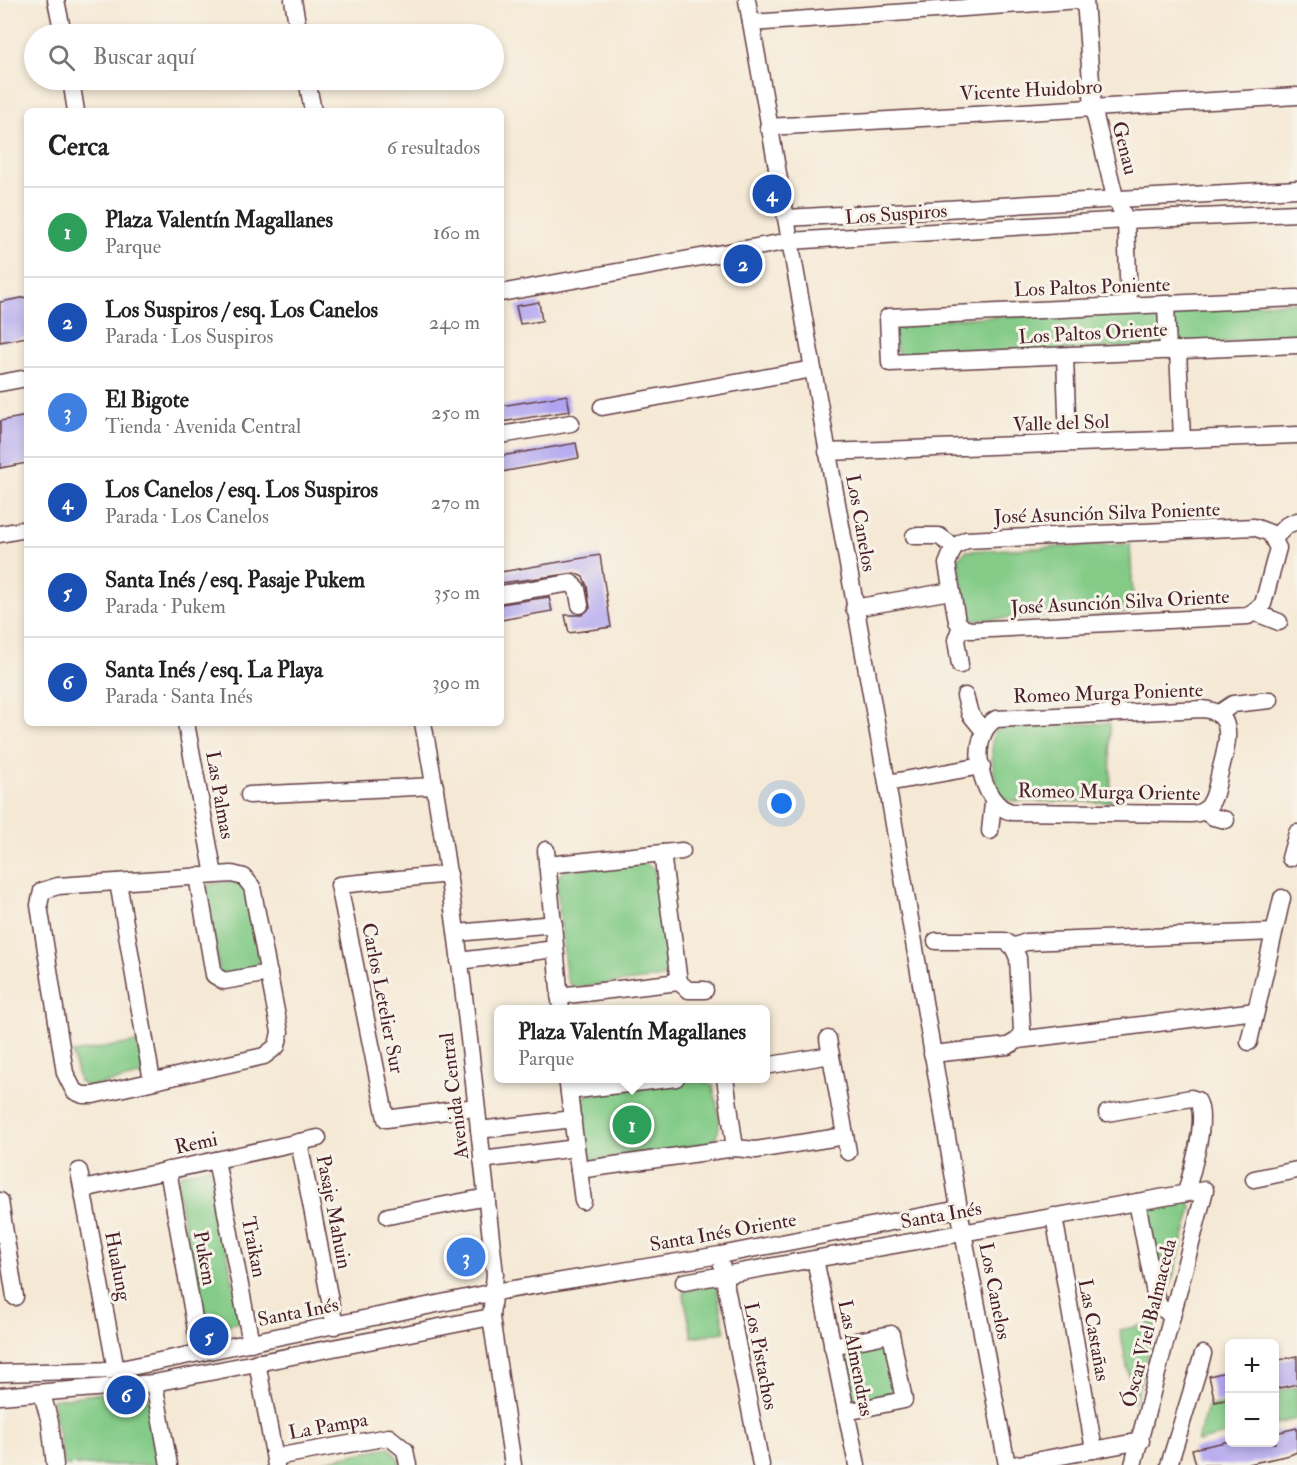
<!DOCTYPE html>
<html lang="es">
<head>
<meta charset="utf-8">
<style>
  :root { --surface:#fff; --page:#f2f2f2; --text:#222; --muted:#767676; --line:#e0e0e0; --accent:#c8321e }
  body { margin:0; font-family:"IM FELL Double Pica",serif; background:var(--page); color:var(--text) }
  .controls { position:absolute; right:18px; bottom:18px; display:grid; overflow:hidden; border-radius:9px; box-shadow:0 3px 9px #0003 }
  .controls button { width:54px; height:54px; display:grid; place-items:center; padding:0; border:0; border-bottom:2px solid var(--line); background:var(--surface); color:var(--text); font:30px sans-serif }
  .you { position:absolute; left:782px; top:804px; width:21px; height:21px; margin:-15px; border:4px solid #fff; border-radius:50%; background:#1a73e8; box-shadow:0 0 0 9px #1a73e833 }
  .badge { display:grid; place-items:center; width:39px; height:39px; border-radius:50%; background:var(--accent); color:#fff; font-size:20px; font-weight:700 }
  .pin { position:absolute; translate:-50% -50%; border:3px solid #fff; box-shadow:0 2px 6px #0006 }
  .popup { position:absolute; left:494px; top:1005px; width:276px; height:78px; box-sizing:border-box; display:grid; place-content:center; border-radius:9px; background:var(--surface); filter:drop-shadow(0 2px 4px #0005); font-size:20px; white-space:nowrap; color:var(--muted) }
  .popup b { font-size:22px; color:var(--text) }
  .popup::after { content:''; position:absolute; left:50%; top:100%; margin-left:-12px; border:12px solid transparent; border-top-color:var(--surface) }
  .list { margin:0; padding:0; list-style:none }
  h2 { display:flex; justify-content:space-between; align-items:center; height:78px; margin:0; padding:0 24px; font-size:26px }
  h2 small { font-size:20px; font-weight:400; color:var(--muted) }
  .list li { display:grid; grid-template-columns:39px 1fr auto; gap:18px; align-items:center; box-sizing:border-box; height:90px; padding:0 24px; border-top:2px solid var(--line) }
  .list b { display:block; font-size:22px; white-space:nowrap }
  .list p { margin:0; font-size:20px; white-space:nowrap; color:var(--muted) }
  .list em { font-size:20px; font-style:normal; color:var(--muted) }
  .icon { flex:none; width:33px; height:33px; fill:none; stroke:currentColor; stroke-width:2; stroke-linecap:round; stroke-linejoin:round }
  .map { position:relative; flex:none; width:1297px; height:1465px; overflow:hidden }
  .search { position:absolute; background:var(--surface); box-shadow:0 3px 9px #0003; left:24px; top:24px; width:480px; height:66px; display:flex; align-items:center; gap:15px; box-sizing:border-box; padding:0 21px; border-radius:33px; color:var(--muted); font-size:22px }
  .panel { position:absolute; background:var(--surface); box-shadow:0 3px 9px #0003; left:24px; top:108px; width:480px; height:618px; border-radius:9px }
  .map>svg:first-child { display:block }
  .green { fill:#83cb87; stroke:#667559; stroke-width:1.5 }
  .building { fill:#b0a4f1 }
  .lines { fill:none; stroke-linecap:round; stroke-linejoin:round }
  .minor-casing { stroke:#643d44; stroke-width:19 }
  .minor { stroke:#fff; stroke-width:16 }
  .labels { text-anchor:middle; dominant-baseline:central; stroke-width:6; stroke-linejoin:round; paint-order:stroke }
  .street-label { font-size:20px; fill:#4a1f2b; stroke:#f7f3e8 }
</style>
</head>
<body>
<div class="map">
<svg width="1297" height="1465" viewBox="0 0 1297 1465">
  <rect width="100%" height="100%" fill="#f7f3e8"/>
  <filter id="ink" filterUnits="userSpaceOnUse"><feTurbulence type="fractalNoise" baseFrequency=".0167" numOctaves="2"/><feDisplacementMap in="SourceGraphic" scale="12" xChannelSelector="R" yChannelSelector="G"/><feConvolveMatrix kernelMatrix="1 2 1 2 8 2 1 2 1" color-interpolation-filters="sRGB"/></filter>
  <filter id="wash" filterUnits="userSpaceOnUse"><feTurbulence type="fractalNoise" baseFrequency=".008" numOctaves="4" result="noise"/><feDisplacementMap in="SourceGraphic" scale="24" xChannelSelector="R" yChannelSelector="G"/><feGaussianBlur stdDeviation="1.35" result="paint"/><feColorMatrix in="noise" values="0 0 0 0 0 0 0 0 0 0 0 0 0 0 0 0 0 1.4 0 .05"/><feComposite in="paint" operator="in"/></filter>
  <g filter="url(#wash)">
    <rect width="100%" height="100%" fill="#f5e9d5"/>
    <g class="green">
      <path d="M 1297,302 L 1297,338 L 899,359 L 892,328 L 904,321 Z"/>
      <path d="M 1130,544 L 1134,612 L 975,620 L 967,615 L 958,558 L 966,551 Z"/>
      <path d="M 1110,723 L 1111,802 L 1013,801 C 1008,800 1003,799 1000,794 C 994,784 988,741 995,731 L 1002,728 Z"/>
      <path d="M 645,863 L 654,869 L 669,968 L 666,975 L 659,978 L 578,987 L 569,984 L 566,975 L 556,879 L 565,870 Z"/>
      <path d="M 233,881 L 239,882 L 246,891 L 259,962 L 252,969 L 220,975 L 205,885 Z"/>
      <path d="M 137,1042 L 144,1075 L 89,1087 L 79,1081 L 72,1053 Z"/>
      <path d="M 700,1079 L 713,1086 C 716,1105 728,1133 708,1144 L 593,1161 L 587,1154 L 580,1102 L 586,1095 Z"/>
      <path d="M 210,1167 L 241,1322 L 200,1330 L 177,1181 L 181,1174 Z"/>
      <path d="M 1187,1197 L 1192,1208 L 1166,1300 L 1145,1205 Z"/>
      <path d="M 716,1285 L 725,1332 L 692,1337 L 683,1291 Z"/>
      <path d="M 1157,1322 L 1134,1404 L 1120,1330 Z"/>
      <path d="M 887,1342 L 898,1393 L 853,1403 L 843,1350 Z"/>
      <path d="M 1297,1387 L 1297,1419 L 1275,1424 L 1275,1392 Z"/>
      <path d="M 137,1388 L 148,1394 L 160,1465 L 64,1465 L 52,1400 Z"/>
      <path d="M 1229,1402 L 1229,1434 L 1197,1442 L 1207,1407 Z"/>
      <path d="M 390,1447 L 402,1465 L 307,1465 L 379,1449 Z"/>
    </g>
    <g id="blocks">
      <g class="building">
        <path d="M 27,297 L 27,337 L 0,342 L 0,302 Z"/>
        <path d="M 539,302 L 542,321 L 520,324 L 516,306 Z"/>
        <path d="M 567,395 L 570,411 L 501,422 L 501,406 Z"/>
        <path d="M 27,416 L 27,463 L 0,468 L 0,421 Z"/>
        <path d="M 576,443 L 579,458 L 501,472 L 501,456 Z"/>
        <path d="M 600,555 L 611,627 L 569,633 L 565,615 L 582,615 L 590,608 L 587,586 L 583,577 L 575,573 L 501,583 L 501,572 Z"/>
        <path d="M 549,597 L 552,611 L 501,620 L 501,604 Z"/>
        <path d="M 1297,1356 L 1297,1384 L 1275,1389 L 1275,1361 Z"/>
        <path d="M 1230,1371 L 1230,1399 L 1215,1402 L 1209,1376 Z"/>
        <path d="M 1297,1428 L 1297,1452 L 1290,1455 L 1244,1465 L 1196,1465 L 1192,1449 L 1230,1441 L 1275,1443 L 1275,1433 Z"/>
      </g>
    </g>
  </g>
  <g filter="url(#ink)">
    <use href="#blocks" fill-opacity="0" stroke="#643d44" stroke-width="1.5"/>
    <g class="lines">
      <g class="minor-casing">
        <g id="minor">
          <path d="M 56,0 L 63,34"/>
          <path d="M 293,0 L 299,34"/>
          <path d="M 747,0 L 887,783 L 963,1232 L 1007,1465"/>
          <path d="M 1085,0 L 1093,108 L 1115,197 L 1126,220 L 1129,305"/>
          <path d="M 751,23 L 1080,0"/>
          <path d="M 71,80 L 76,111"/>
          <path d="M 307,80 L 313,111"/>
          <path d="M 768,127 L 1297,96"/>
          <path d="M 786,218 L 1297,189"/>
          <path d="M 501,293 L 790,241 L 1126,220 L 1297,213"/>
          <path d="M 1297,298 L 888,317 L 890,363 L 1297,345"/>
          <path d="M 1166,305 L 1168,351"/>
          <path d="M 1178,350 L 1182,439"/>
          <path d="M 1065,356 L 1068,443"/>
          <path d="M 0,383 L 27,378"/>
          <path d="M 602,407 L 813,369"/>
          <path d="M 501,435 L 571,423"/>
          <path d="M 827,452 L 1297,435"/>
          <path d="M 1254,527 L 1270,533 L 1278,548 L 1263,604 L 1248,616 L 971,630 L 963,628 L 957,621 L 947,564 L 954,547 L 966,540 Z"/>
          <path d="M 0,534 L 27,529"/>
          <path d="M 914,536 L 939,536 L 954,547"/>
          <path d="M 1274,538 L 1287,525 L 1297,521"/>
          <path d="M 501,594 L 571,583 L 577,589 L 580,605"/>
          <path d="M 854,608 L 951,591"/>
          <path d="M 1256,613 L 1279,622"/>
          <path d="M 960,665 L 956,640 L 961,626"/>
          <path d="M 965,696 L 970,714 L 983,730"/>
          <path d="M 1202,709 C 1239,712 1226,748 1220,772 C 1217,783 1216,798 1208,807 C 1203,812 1197,814 1191,814 L 1012,812 C 980,806 966,735 996,719 Z"/>
          <path d="M 1218,714 L 1233,704 L 1270,700"/>
          <path d="M 186,723 L 214,875"/>
          <path d="M 423,723 C 458,905 474,1090 495,1274 L 491,1317 L 513,1465"/>
          <path d="M 887,783 L 982,766"/>
          <path d="M 249,795 L 435,786"/>
          <path d="M 1203,811 L 1213,817 L 1226,820"/>
          <path d="M 990,831 L 993,803"/>
          <path d="M 546,850 L 561,1010"/>
          <path d="M 662,853 L 679,982"/>
          <path d="M 1290,858 L 1297,833"/>
          <path d="M 547,865 L 682,851"/>
          <path d="M 232,874 L 244,877 L 252,887 L 280,1032 L 277,1046 L 264,1056 L 93,1095 L 83,1095 L 74,1091 L 65,1073 L 39,905 L 42,891 L 58,886 Z"/>
          <path d="M 449,874 L 339,885 L 386,1119 L 476,1107"/>
          <path d="M 197,876 L 214,975 L 224,981 L 269,973"/>
          <path d="M 118,882 L 152,1081"/>
          <path d="M 457,933 L 554,924"/>
          <path d="M 1013,947 L 1026,942 L 1274,932"/>
          <path d="M 459,961 L 555,949"/>
          <path d="M 679,982 L 688,990 L 705,990"/>
          <path d="M 559,996 L 679,982"/>
          <path d="M 828,1039 L 848,1152"/>
          <path d="M 1018,1040 L 1256,1011"/>
          <path d="M 1249,1042 L 1282,898"/>
          <path d="M 932,1054 L 1008,1046 L 1018,1040 L 1022,1031 L 1018,958 L 1013,947 L 1005,941 L 936,941"/>
          <path d="M 765,1066 L 831,1055"/>
          <path d="M 567,1078 L 583,1201"/>
          <path d="M 725,1078 L 735,1148"/>
          <path d="M 569,1091 L 676,1078"/>
          <path d="M 1107,1113 L 1191,1098 L 1197,1100 C 1209,1118 1191,1173 1186,1193"/>
          <path d="M 479,1130 L 573,1119"/>
          <path d="M 299,1142 L 335,1326"/>
          <path d="M 216,1160 L 251,1343"/>
          <path d="M 482,1160 L 576,1148"/>
          <path d="M 168,1170 L 200,1353"/>
          <path d="M 579,1170 L 735,1148 L 756,1150 L 845,1136"/>
          <path d="M 79,1171 L 116,1370"/>
          <path d="M 1254,1179 L 1297,1170"/>
          <path d="M 83,1189 L 318,1138"/>
          <path d="M 0,1201 L 15,1297"/>
          <path d="M 1137,1202 L 1155,1294 L 1159,1306 L 1172,1316"/>
          <path d="M 388,1216 L 487,1197"/>
          <path d="M 1054,1216 L 1094,1450"/>
          <path d="M 815,1259 L 857,1465"/>
          <path d="M 722,1267 L 761,1465"/>
          <path d="M 684,1282 L 1205,1190 L 1133,1465"/>
          <path d="M 832,1346 L 891,1334 L 904,1400 L 846,1412"/>
          <path d="M 257,1362 L 276,1465"/>
          <path d="M 0,1373 L 116,1370 L 495,1292 L 720,1255 L 959,1209"/>
          <path d="M 154,1383 L 169,1465"/>
          <path d="M 42,1394 L 50,1422 L 55,1465"/>
          <path d="M 0,1396 L 154,1383 L 491,1317"/>
          <path d="M 275,1457 L 389,1437 L 405,1450 L 408,1465"/>
          <path d="M 1013,1465 L 1141,1441"/>
          <path d="M 1169,1465 L 1203,1354"/>
        </g>
      </g>
      <use href="#minor" class="minor"/>
    </g>
  </g>
  <g class="labels">
    <g class="street-label">
      <text transform="translate(1031 90) rotate(-3)">Vicente Huidobro</text>
      <text transform="translate(1125 148) rotate(76)">Genau</text>
      <text transform="translate(896 214) rotate(-4)">Los Suspiros</text>
      <text transform="translate(1092 287) rotate(-2)">Los Paltos Poniente</text>
      <text transform="translate(1093 333) rotate(-3)">Los Paltos Oriente</text>
      <text transform="translate(1061 423) rotate(-2)">Valle del Sol</text>
      <text transform="translate(1107 513) rotate(-2)">José Asunción Silva Poniente</text>
      <text transform="translate(861 523) rotate(80)">Los Canelos</text>
      <text transform="translate(1120 602) rotate(-3)">José Asunción Silva Oriente</text>
      <text transform="translate(1108 693) rotate(-2)">Romeo Murga Poniente</text>
      <text transform="translate(1109 792) rotate(1)">Romeo Murga Oriente</text>
      <text transform="translate(220 795) rotate(80)">Las Palmas</text>
      <text transform="translate(383 998) rotate(79)">Carlos Letelier Sur</text>
      <text transform="translate(454 1096) rotate(-97)">Avenida Central</text>
      <text transform="translate(196 1143) rotate(-12)">Remi</text>
      <text transform="translate(334 1212) rotate(79)">Pasaje Mahuin</text>
      <text transform="translate(941 1215) rotate(-10)">Santa Inés</text>
      <text transform="translate(723 1232) rotate(-10)">Santa Inés Oriente</text>
      <text transform="translate(254 1247) rotate(79)">Traikan</text>
      <text transform="translate(205 1258) rotate(80)">Pukem</text>
      <text transform="translate(118 1266) rotate(79)">Hualung</text>
      <text transform="translate(995 1291) rotate(79)">Los Canelos</text>
      <text transform="translate(298 1312) rotate(-11)">Santa Inés</text>
      <text transform="translate(1149 1323) rotate(-76)">Óscar Viel Balmaceda</text>
      <text transform="translate(1094 1330) rotate(80)">Las Castañas</text>
      <text transform="translate(761 1356) rotate(79)">Los Pistachos</text>
      <text transform="translate(856 1358) rotate(79)">Las Almendras</text>
      <text transform="translate(328 1426) rotate(-10)">La Pampa</text>
    </g>
  </g>
</svg>
<div class="controls">
<button>+</button>
<button>−</button>
</div>
<div class="you"></div>
<div class="pin badge" style="left:632px;top:1125px;background:#2e9e5b">1</div>
<div class="popup"><b>Plaza Valentín Magallanes</b>Parque</div>
<div class="pin badge" style="left:743px;top:264px;background:#1a4fb4">2</div>
<div class="pin badge" style="left:466px;top:1257px;background:#3f7fe0">3</div>
<div class="pin badge" style="left:772px;top:194px;background:#1a4fb4">4</div>
<div class="pin badge" style="left:209px;top:1336px;background:#1a4fb4">5</div>
<div class="pin badge" style="left:126px;top:1395px;background:#1a4fb4">6</div>
<div class="search"><svg class="icon" aria-label="search" viewBox="0 0 24 24"><circle cx="10" cy="10" r="6"/><path d="M15 15l6 6"/></svg>Buscar aquí</div>
<section class="panel">
<h2>Cerca<small>6 resultados</small></h2>
<ul class="list">
<li><span class="badge" style="background:#2e9e5b">1</span><div><b>Plaza Valentín Magallanes</b><p>Parque</p></div><em>160 m</em></li>
<li><span class="badge" style="background:#1a4fb4">2</span><div><b>Los Suspiros / esq. Los Canelos</b><p>Parada · Los Suspiros</p></div><em>240 m</em></li>
<li><span class="badge" style="background:#3f7fe0">3</span><div><b>El Bigote</b><p>Tienda · Avenida Central</p></div><em>250 m</em></li>
<li><span class="badge" style="background:#1a4fb4">4</span><div><b>Los Canelos / esq. Los Suspiros</b><p>Parada · Los Canelos</p></div><em>270 m</em></li>
<li><span class="badge" style="background:#1a4fb4">5</span><div><b>Santa Inés / esq. Pasaje Pukem</b><p>Parada · Pukem</p></div><em>350 m</em></li>
<li><span class="badge" style="background:#1a4fb4">6</span><div><b>Santa Inés / esq. La Playa</b><p>Parada · Santa Inés</p></div><em>390 m</em></li>
</ul>
</section>
</div>
</body>
</html>
